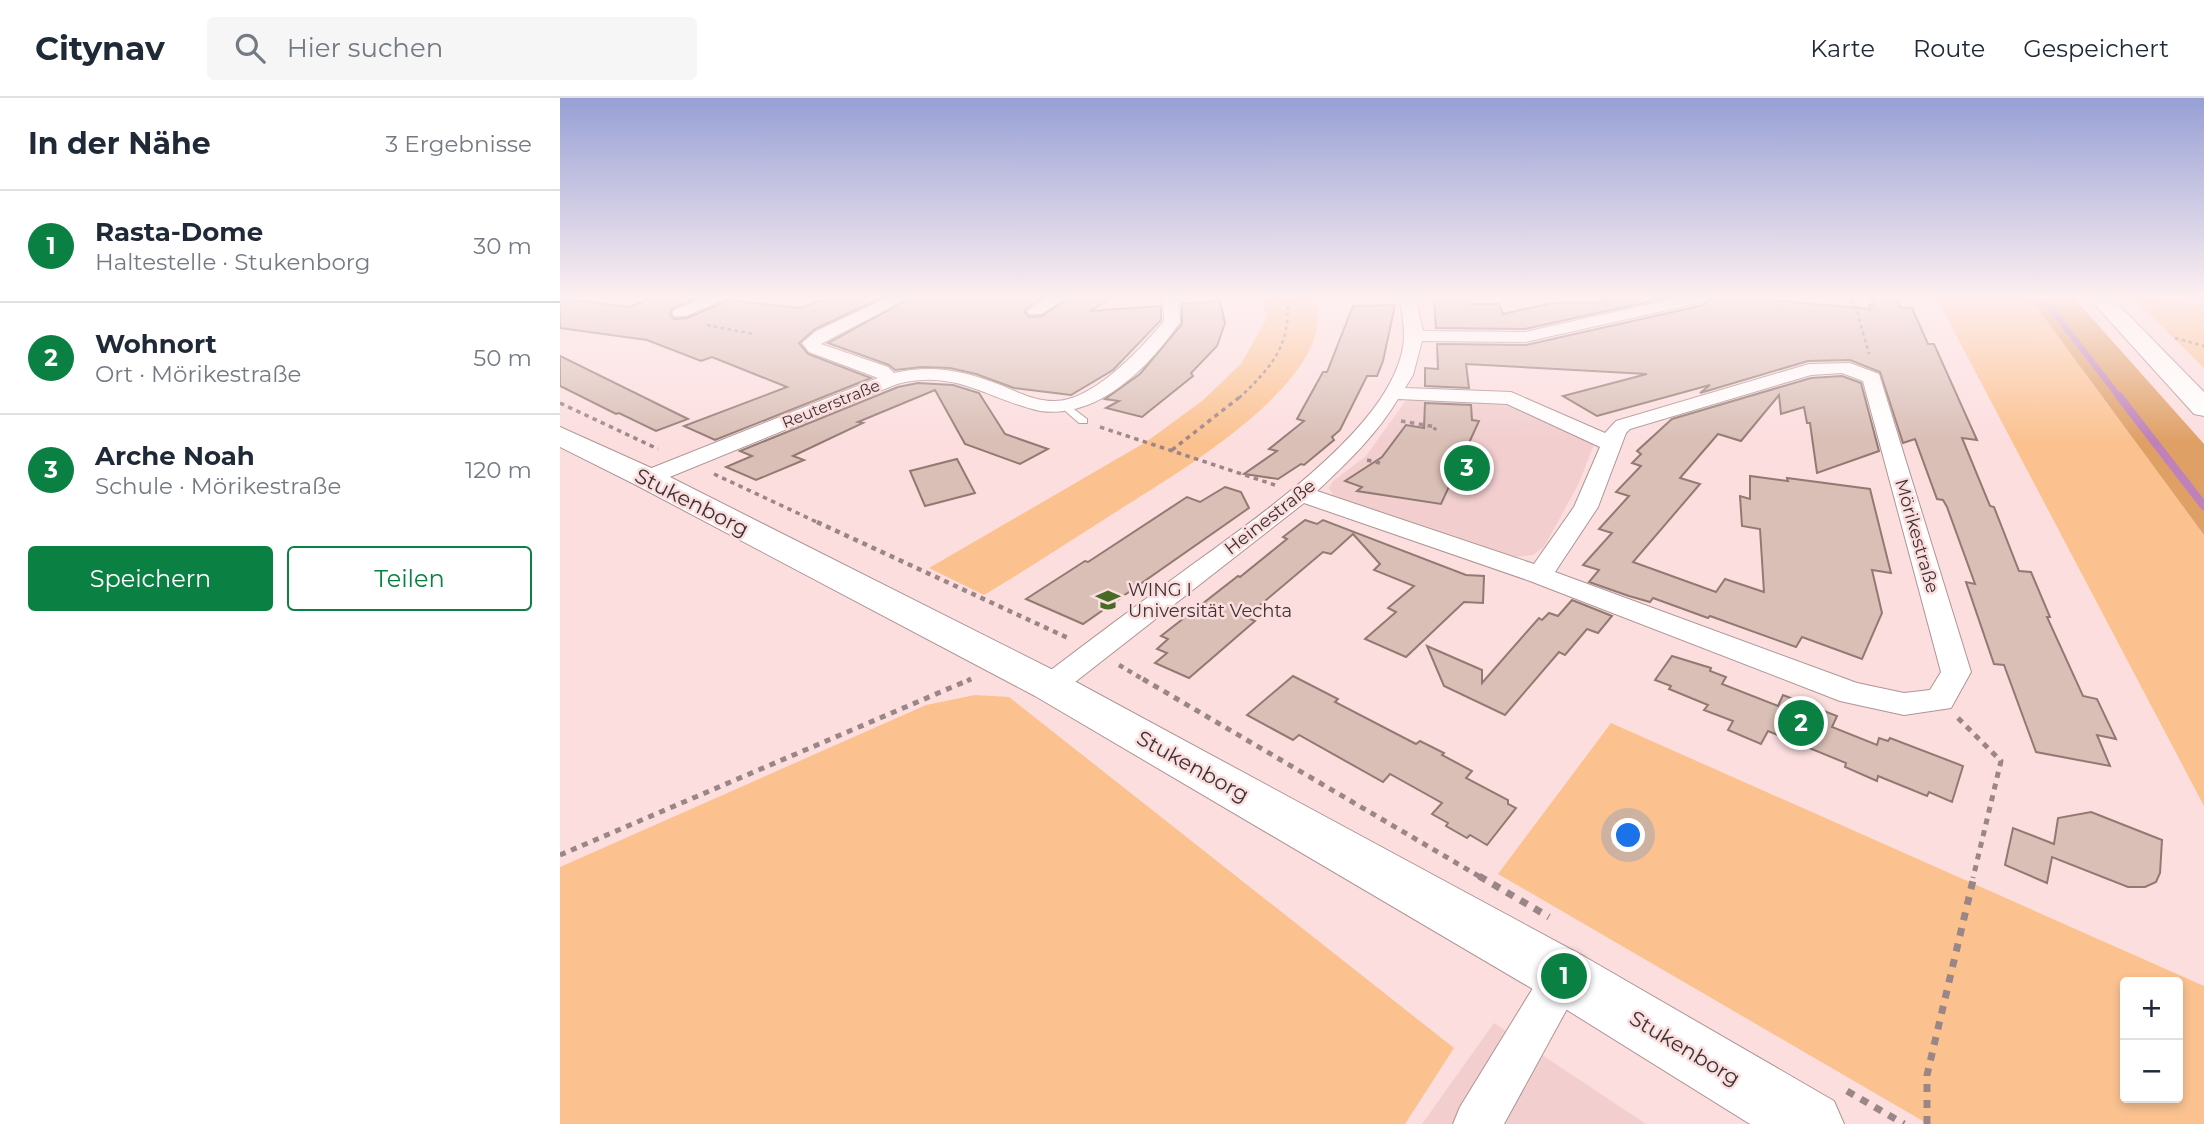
<!DOCTYPE html>
<html lang="de">
<head>
<meta charset="utf-8">
<style>
  :root { --surface:#fff; --page:#f6f6f7; --text:#1f2937; --muted:#747a83; --line:#e0e1e3; --accent:#0b8043 }
  body { margin:0; font-family:Montserrat,sans-serif; background:var(--page); color:var(--text) }
  .controls { position:absolute; right:21px; bottom:21px; display:grid; overflow:hidden; border-radius:7px; box-shadow:0 4px 10px #0003 }
  .controls button { width:63px; height:63px; display:grid; place-items:center; padding:0; border:0; border-bottom:2px solid var(--line); background:var(--surface); color:var(--text); font:35px sans-serif }
  .you { position:absolute; left:1069px; top:738px; width:24px; height:24px; margin:-18px; border:5px solid #fff; border-radius:50%; background:#1a73e8; box-shadow:0 0 0 10px #1a73e833 }
  .badge { display:grid; place-items:center; width:46px; height:46px; border-radius:50%; background:var(--accent); color:#fff; font-size:23px; font-weight:700 }
  .pin { position:absolute; translate:-50% -50%; border:4px solid #fff; box-shadow:0 2px 7px #0006 }
  .list { margin:0; padding:0; list-style:none }
  h2 { display:flex; justify-content:space-between; align-items:center; height:91px; margin:0; padding:0 28px; font-size:30px }
  h2 small { font-size:23px; font-weight:400; color:var(--muted) }
  .list li { display:grid; grid-template-columns:46px 1fr auto; gap:21px; align-items:center; box-sizing:border-box; height:112px; padding:0 28px; border-top:2px solid var(--line) }
  .list b { display:block; font-size:26px; white-space:nowrap }
  .list p { margin:0; font-size:23px; white-space:nowrap; color:var(--muted) }
  .list em { font-size:23px; font-style:normal; color:var(--muted) }
  .actions { display:flex; gap:14px; padding:21px 28px }
  .actions a { flex:1; padding:16px 0; border:2px solid var(--accent); border-radius:7px; text-align:center; font-size:24px; color:var(--accent) }
  .actions .main { background:var(--accent); color:#fff }
  .icon { flex:none; width:38px; height:38px; fill:none; stroke:currentColor; stroke-width:2; stroke-linecap:round; stroke-linejoin:round }
  .map { position:relative; flex:none; width:1644px; height:1026px; overflow:hidden }
  header { display:flex; align-items:center; gap:42px; box-sizing:border-box; height:98px; padding:0 35px; background:var(--surface); border-bottom:2px solid var(--line) }
  header strong { font-size:33px }
  nav { display:flex; gap:38px; margin-inline-start:auto; font-size:24px }
  .search { width:490px; height:63px; background:var(--page); display:flex; align-items:center; gap:18px; box-sizing:border-box; padding:0 24px; border-radius:7px; color:var(--muted); font-size:26px }
  main { display:flex }
  aside { flex:1; background:var(--surface) }
  .map>svg:first-child { display:block }
  .built { fill:#f2cecf }
  .green { fill:#fbc290; fill-rule:evenodd }
  .forest { fill:#dfa066 }
  .lines { fill:none; stroke-linecap:round; stroke-linejoin:round }
  .stream-far1 { stroke:#be81b9; stroke-width:6 }
  .stream { stroke:#be81b9; stroke-width:8 }
  .building { fill:#d9bfb6; stroke:#927a72; stroke-width:2 }
  .lane-casing { stroke:#af9495; stroke-width:2 }
  .street-casing { stroke:#af9495; stroke-width:2 }
  .secondary-casing { stroke:#af9495; stroke-width:2 }
  .path-far4 { stroke:#9a8686; stroke-width:2.5; stroke-dasharray:3.5 3.5; stroke-linecap:butt }
  .path-far3 { stroke:#9a8686; stroke-width:3.5; stroke-dasharray:4.5 4.5; stroke-linecap:butt }
  .path-far2 { stroke:#9a8686; stroke-width:4.5; stroke-dasharray:5 5; stroke-linecap:butt }
  .path-far1 { stroke:#9a8686; stroke-width:5; stroke-dasharray:6 6; stroke-linecap:butt }
  .path { stroke:#9a8686; stroke-width:7; stroke-dasharray:8 8; stroke-linecap:butt }
  .lane { fill:#fff; fill-rule:evenodd }
  .street { fill:#fff; fill-rule:evenodd }
  .secondary { fill:#fff; fill-rule:evenodd }
  .labels { text-anchor:middle; dominant-baseline:central; stroke-width:5; stroke-linejoin:round; paint-order:stroke }
  .far-street-label { font-size:16px; fill:#3e3333; stroke:#fcdedf }
  .street-label { font-size:18px; fill:#3e3333; stroke:#fcdedf }
  .poi-label { font-size:18px; fill:#3e3333; stroke:#fcdedf; text-anchor:start }
  .near-street-label { font-size:21px; fill:#3e3333; stroke:#fcdedf }
</style>
</head>
<body>
<header>
<strong>Citynav</strong>
<div class="search"><svg class="icon" aria-label="search" viewBox="0 0 24 24"><circle cx="10" cy="10" r="6"/><path d="M15 15l6 6"/></svg>Hier suchen</div>
<nav><a>Karte</a><a>Route</a><a>Gespeichert</a></nav>
</header>
<main>
<aside>
<h2>In der Nähe<small>3 Ergebnisse</small></h2>
<ul class="list">
<li><span class="badge">1</span><div><b>Rasta-Dome</b><p>Haltestelle · Stukenborg</p></div><em>30 m</em></li>
<li><span class="badge">2</span><div><b>Wohnort</b><p>Ort · Mörikestraße</p></div><em>50 m</em></li>
<li><span class="badge">3</span><div><b>Arche Noah</b><p>Schule · Mörikestraße</p></div><em>120 m</em></li>
</ul>
<div class="actions"><a class="main">Speichern</a><a>Teilen</a></div>
</aside>
<div class="map">
<svg width="1644" height="1026" viewBox="0 0 1644 1026">
  <rect width="100%" height="100%" fill="#fcdedf"/>
  <g class="built">
    <path d="M 849,298 L 933,300 L 1035,344 L 1018,387 L 984,449 L 973,457 L 954,459 L 935,455 L 773,398 L 769,390 L 773,383 L 806,358 Z"/>
    <path d="M 934,925 L 1086,1026 L 862,1026 Z"/>
  </g>
  <g class="green">
    <path d="M 701,199 L 754,199 C 787,280 605,382 551,417 C 509,444 467,471 424,497 L 369,470 L 586,344 L 642,303 L 681,266 L 707,220 Z"/>
    <path d="M 1376,199 L 1469,199 L 1644,437 L 1644,708 Z"/>
    <path d="M 1572,199 L 1600,199 L 1602,202 L 1644,206 L 1644,270 Z"/>
    <path d="M 415,597 L 449,599 L 894,950 L 845,1026 L 0,1026 L 0,769 L 366,607 Z"/>
    <path d="M 1051,625 L 1644,888 L 1644,1026 L 1368,1026 L 938,776 ZM 1565,884 L 1618,884 L 1618,1000 L 1565,1000 Z"/>
  </g>
  <path class="forest" d="M 1469,199 L 1513,199 L 1644,346 L 1644,437 Z"/>
  <g class="lines">
    <path class="stream-far1" d="M 1482,199 L 1560,300"/>
    <path class="stream" d="M 1559,298 L 1644,408"/>
  </g>
  <g class="building">
    <path d="M 96,199 L 140,199 L 112,211 L 110,216 L 114,221 L 127,220 L 169,202 L 239,210 L 274,199 L 323,199 L 255,231 L 239,245 L 248,256 L 311,280 L 155,342 L 124,328 L 227,289 L 152,259 L 141,263 L 87,242 L 0,230 L 0,200 L 69,209 Z"/>
    <path d="M 352,199 L 483,199 L 466,211 L 465,214 L 469,219 L 482,218 L 510,199 L 553,199 L 530,213 L 601,208 L 601,222 L 553,272 L 511,297 L 454,290 L 416,276 L 390,270 L 362,269 L 335,272 L 329,267 L 268,245 Z"/>
    <path d="M 874,199 L 909,199 L 910,206 L 939,206 L 943,216 L 992,205 L 1050,204 L 1039,199 L 1110,199 L 965,231 L 876,230 Z"/>
    <path d="M 1153,199 L 1209,199 L 1211,202 L 1310,211 L 1309,206 L 1314,207 L 1311,199 L 1335,199 L 1340,209 L 1352,210 L 1368,246 L 1374,246 L 1417,342 L 1402,340 L 1430,408 L 1434,409 L 1459,473 L 1471,474 L 1490,519 L 1487,519 L 1523,598 L 1537,601 L 1556,641 L 1537,637 L 1550,668 L 1476,654 L 1444,567 L 1434,566 L 1406,484 L 1415,486 L 1387,409 L 1383,402 L 1377,401 L 1355,341 L 1343,345 L 1320,274 L 1290,262 L 1248,263 L 1140,295 L 1150,287 L 1037,318 L 1003,298 L 1087,276 L 906,266 L 909,290 L 865,288 L 865,270 L 878,271 L 877,246 L 966,247 L 1144,207 Z"/>
    <path d="M 660,203 L 665,225 L 657,248 L 631,275 L 633,278 L 582,319 L 546,310 L 559,303 L 545,301 L 580,276 L 622,226 L 622,206 Z"/>
    <path d="M 835,207 L 823,263 L 817,278 L 807,278 L 780,332 L 772,339 L 774,342 L 744,367 L 741,366 L 718,381 L 684,376 L 717,353 L 709,351 L 744,323 L 737,321 L 763,274 L 767,274 L 793,208 Z"/>
    <path d="M 0,258 L 128,321 L 96,333 L 59,315 L 56,316 L 0,288 Z"/>
    <path d="M 1282,278 L 1301,285 L 1319,353 L 1257,375 L 1250,325 L 1247,325 L 1244,309 L 1221,316 L 1219,297 L 1181,343 L 1158,336 L 1120,380 L 1140,386 L 1073,464 L 1156,494 L 1165,481 L 1204,494 L 1200,431 L 1182,428 L 1180,398 L 1190,401 L 1190,378 L 1228,383 L 1227,380 L 1310,391 L 1331,475 L 1312,472 L 1322,515 L 1302,561 L 1242,539 L 1236,549 L 1150,518 L 1148,520 L 1093,500 L 1090,504 L 1069,498 L 1029,484 L 1039,472 L 1023,467 L 1052,435 L 1039,431 L 1069,398 L 1056,394 L 1081,368 L 1072,365 L 1081,356 L 1077,353 L 1112,321 L 1251,280 Z"/>
    <path d="M 358,285 L 393,287 L 419,295 L 445,336 L 488,351 L 460,366 L 405,346 L 375,292 L 298,324 L 303,325 L 233,358 L 244,362 L 196,382 L 166,369 L 192,358 L 180,353 L 338,289 Z"/>
    <path d="M 865,305 L 911,307 L 912,322 L 919,323 L 881,406 L 797,393 L 802,389 L 785,383 L 822,359 L 846,327 L 864,330 Z"/>
    <path d="M 397,361 L 415,395 L 365,408 L 350,373 Z"/>
    <path d="M 665,389 L 681,394 L 689,410 L 523,526 L 466,501 L 525,463 L 528,464 L 627,399 L 640,404 Z"/>
    <path d="M 745,422 L 757,426 L 763,422 L 906,477 L 924,478 L 923,505 L 904,504 L 846,559 L 805,541 L 836,514 L 828,510 L 854,488 L 814,472 L 820,466 L 793,436 L 771,456 L 763,454 L 686,519 L 695,523 L 629,580 L 595,565 L 607,555 L 597,551 L 608,541 L 601,538 L 678,478 L 680,479 L 727,441 L 723,439 Z"/>
    <path d="M 1012,502 L 1052,518 L 1038,535 L 1027,531 L 1005,557 L 999,554 L 945,617 L 884,588 L 867,548 L 922,572 L 922,585 L 979,520 L 982,522 L 989,515 L 998,518 Z"/>
    <path d="M 1112,558 L 1151,570 L 1150,573 L 1166,579 L 1162,586 L 1218,608 L 1223,597 L 1277,618 L 1272,629 L 1317,647 L 1319,640 L 1328,643 L 1330,640 L 1403,668 L 1392,704 L 1369,694 L 1367,698 L 1318,678 L 1317,683 L 1285,669 L 1286,665 L 1208,633 L 1201,646 L 1168,632 L 1173,623 L 1144,612 L 1148,607 L 1109,591 L 1111,588 L 1095,582 Z"/>
    <path d="M 733,578 L 778,601 L 775,604 L 856,646 L 860,643 L 884,655 L 882,657 L 912,673 L 906,680 L 948,702 L 948,706 L 956,710 L 927,747 L 910,737 L 907,740 L 886,728 L 888,725 L 872,716 L 882,705 L 830,676 L 823,684 L 739,637 L 733,642 L 687,617 Z"/>
    <path d="M 1531,714 L 1602,742 L 1600,775 L 1596,784 L 1585,789 L 1568,789 L 1492,759 L 1487,785 L 1445,767 L 1453,730 L 1494,746 L 1498,720 Z"/>
  </g>
  <g class="lines">
    <g class="lane-casing">
      <path id="lane" d="M 507,306 L 527,321 L 527,325 L 519,325 L 503,311 L 503,307 Z"/>
    </g>
    <g class="street-casing">
      <g id="street">
        <path d="M 147,199 L 169,199 L 126,218 L 114,218 L 112,215 L 114,212 Z"/>
        <path d="M 329,199 L 350,199 L 261,246 L 328,269 L 334,275 C 374,266 405,273 443,288 C 459,295 476,303 494,303 C 532,304 581,251 604,223 L 603,199 L 619,199 L 620,224 C 589,269 539,321 480,313 C 424,300 397,271 337,286 L 95,385 L 79,385 L 76,380 L 79,375 L 318,280 L 249,254 L 242,245 L 256,233 Z"/>
        <path d="M 488,199 L 507,199 L 481,216 L 469,216 L 467,213 Z"/>
        <path d="M 839,199 L 855,199 L 863,233 L 965,234 L 1122,199 L 1151,199 L 1143,204 L 965,244 L 862,243 L 853,277 L 845,290 L 951,294 L 1045,335 L 1056,323 L 1249,266 L 1290,265 L 1319,276 L 1411,574 L 1391,610 L 1344,617 L 1280,603 L 970,483 L 744,405 L 501,595 L 490,599 L 479,595 L 475,588 L 479,581 C 526,545 573,510 621,475 C 685,428 801,350 834,277 C 848,247 845,230 839,199 ZM 1282,275 L 1303,283 L 1381,574 L 1370,592 L 1344,595 L 1297,585 L 995,474 L 1038,409 L 1066,335 L 1070,331 L 1251,277 ZM 838,301 L 947,306 L 1040,349 L 1014,409 L 974,466 L 757,393 C 787,365 817,336 838,301 Z"/>
        <path d="M 1004,858 L 1019,864 L 1025,878 L 944,1026 L 893,1026 L 900,1009 L 989,864 Z"/>
      </g>
    </g>
    <g class="secondary-casing">
      <g id="secondary">
        <path d="M 1528,199 L 1551,199 L 1644,294 L 1644,318 L 1634,316 Z"/>
        <path d="M 0,329 L 98,373 L 505,578 L 1025,859 L 1274,1003 L 1284,1026 L 1190,1026 L 983,897 L 475,598 L 76,387 L 0,349 Z"/>
      </g>
    </g>
    <g class="path-far4">
      <path d="M 1284,199 L 1295,206 L 1309,256"/>
      <path d="M 147,227 L 194,236"/>
      <path d="M 1615,240 L 1644,248"/>
      <path d="M 679,300 C 712,269 732,246 727,199"/>
    </g>
    <g class="path-far3">
      <path d="M 0,305 L 98,351"/>
      <path d="M 841,323 L 876,329 L 874,332"/>
      <path d="M 540,329 L 715,387"/>
      <path d="M 612,352 L 681,298"/>
      <path d="M 807,362 L 820,365"/>
      <path d="M 154,376 L 261,426"/>
    </g>
    <g class="path-far2">
      <path d="M 257,424 L 508,540"/>
      <path d="M 559,567 L 586,583"/>
      <path d="M 407,583 L 411,581"/>
    </g>
    <g class="path-far1">
      <path d="M 583,581 L 922,780"/>
      <path d="M 1398,620 L 1441,663 L 1413,780"/>
      <path d="M 0,757 L 411,581"/>
    </g>
    <g class="path">
      <path d="M 919,778 L 989,819"/>
      <path d="M 1287,993 L 1344,1026"/>
      <path d="M 1367,1026 L 1367,977 L 1414,778"/>
    </g>
    <use href="#lane" class="lane"/>
    <use href="#street" class="street"/>
    <use href="#secondary" class="secondary"/>
  </g>
  <linearGradient id="sky" x2="0" y2="1"><stop stop-color="#97a0d5"/><stop offset="0.58" stop-color="#fef0f1"/><stop offset="1" stop-color="#fef0f1" stop-opacity="0"/></linearGradient>
  <rect width="1644" height="343" fill="url(#sky)"/>
  <defs>
    <g id="university-bare" transform="scale(1.89)"><path d="M0-5L7-2L0 1L-7-2ZM-4 1L0 2.5L4 1V4Q0 6-4 4Z" fill="#476b24" stroke="#fcdedf" stroke-width="2.5" paint-order="stroke"/></g>
  </defs>
  <g fill-rule="evenodd">
    <use href="#university-bare" x="548" y="502"/>
  </g>
  <g class="labels">
    <g class="far-street-label">
      <text transform="translate(271 306) rotate(-22)">Reuterstraße</text>
    </g>
    <g class="street-label">
      <text transform="translate(710 419) rotate(-38)">Heinestraße</text>
      <text transform="translate(1357 438) rotate(74)">Mörikestraße</text>
    </g>
    <g class="poi-label">
      <text x="568" y="492">WING I<tspan x="568" dy="21">Universität Vechta</tspan></text>
    </g>
    <g class="near-street-label">
      <text transform="translate(132 404) rotate(27)">Stukenborg</text>
      <text transform="translate(633 668) rotate(29)">Stukenborg</text>
      <text transform="translate(1125 950) rotate(31)">Stukenborg</text>
    </g>
  </g>
</svg>
<div class="controls">
<button>+</button>
<button>−</button>
</div>
<div class="you"></div>
<div class="pin badge" style="left:1004px;top:878px">1</div>
<div class="pin badge" style="left:1241px;top:625px">2</div>
<div class="pin badge" style="left:907px;top:370px">3</div>
</div>
</main>
</body>
</html>
